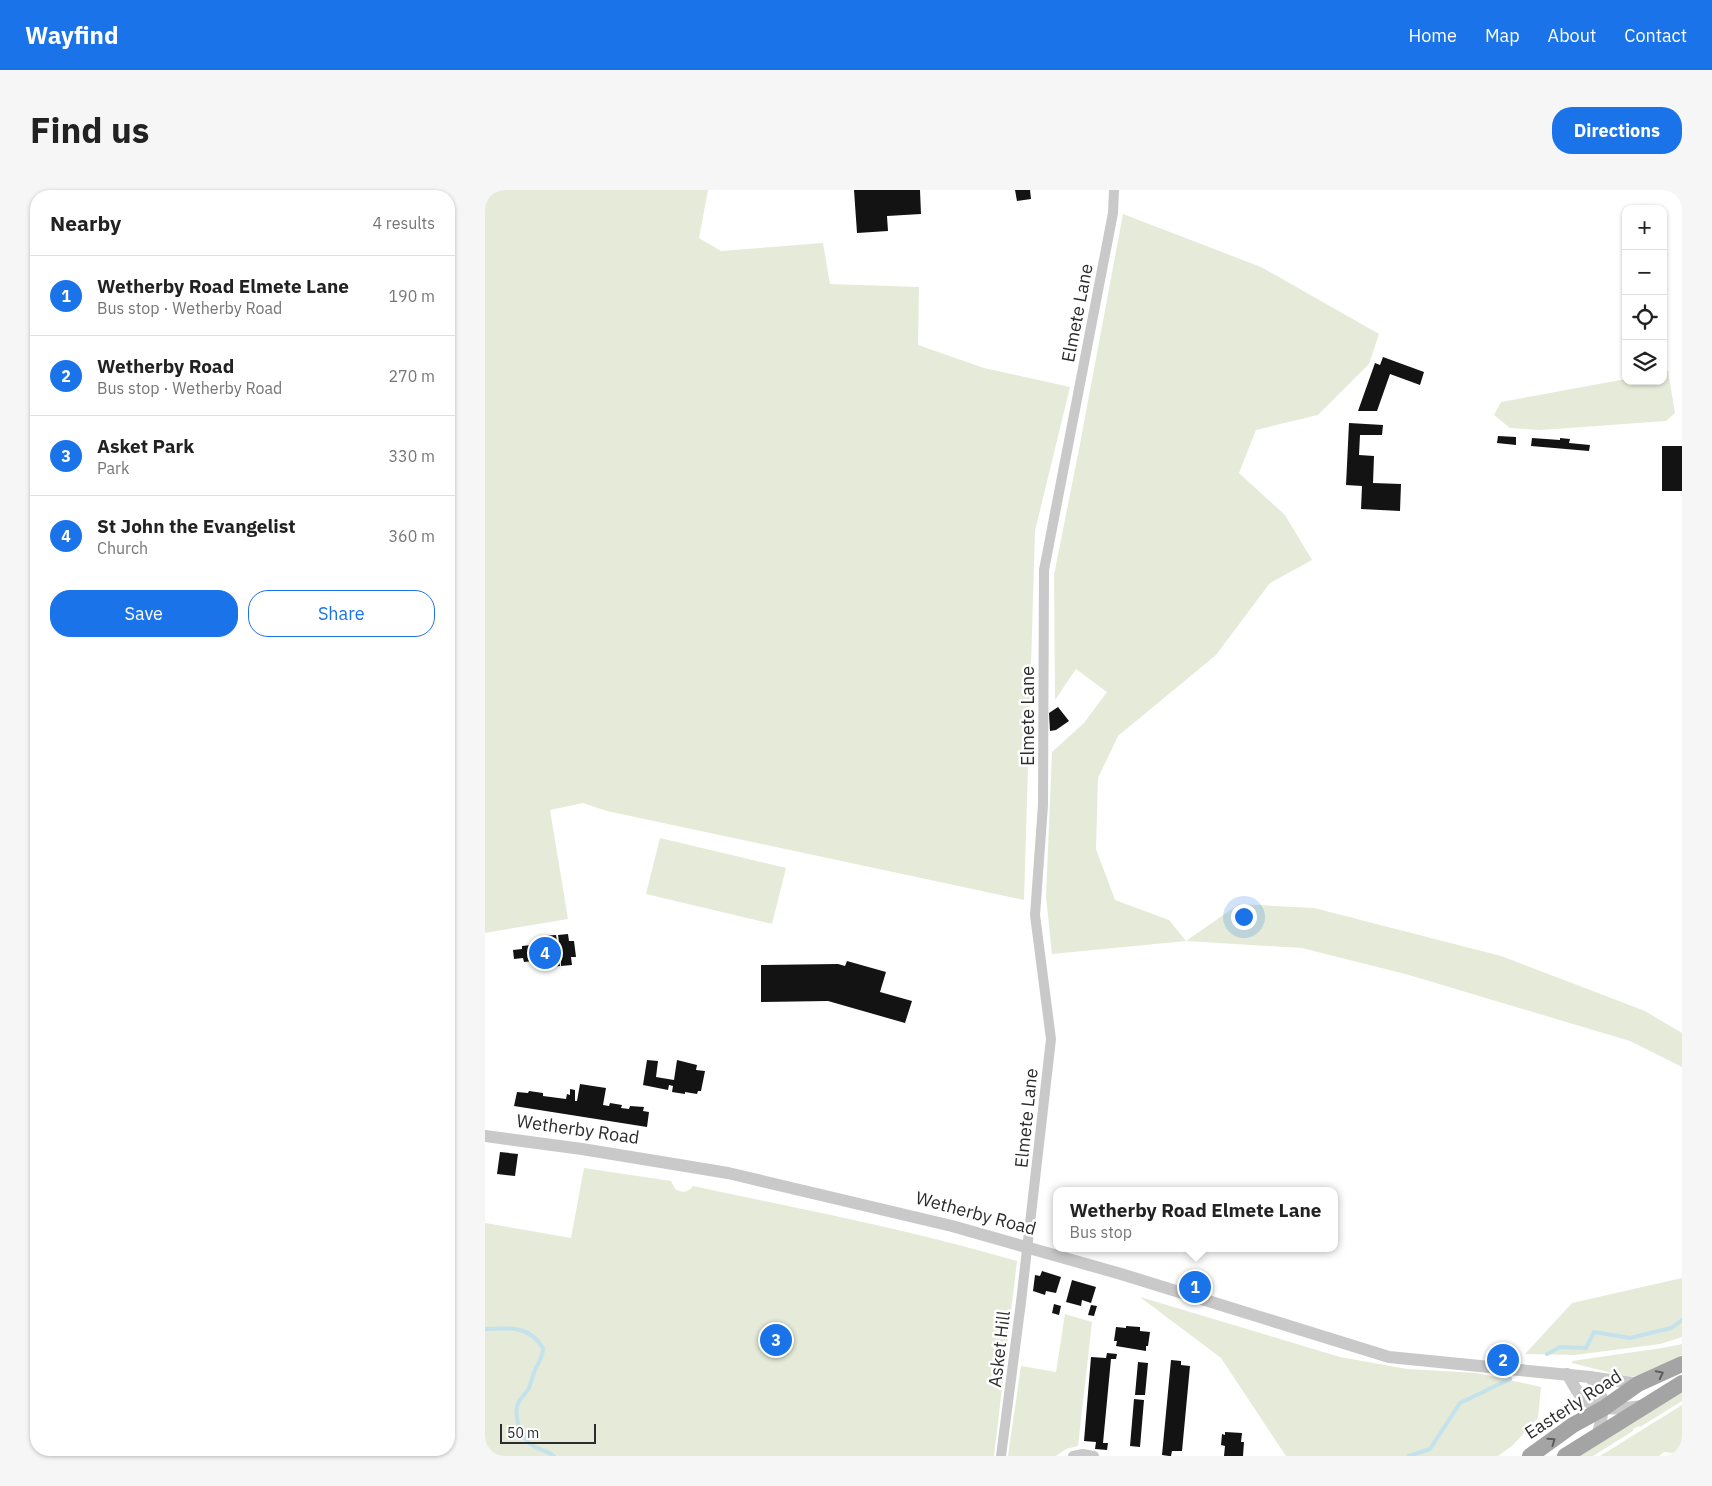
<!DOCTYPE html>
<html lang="en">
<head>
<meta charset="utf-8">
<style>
  :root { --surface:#fff; --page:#f6f6f6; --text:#222; --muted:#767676; --line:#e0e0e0; --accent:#1a73e8 }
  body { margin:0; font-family:"IBM Plex Sans",sans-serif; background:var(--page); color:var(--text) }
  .controls { position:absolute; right:15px; top:15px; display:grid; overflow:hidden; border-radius:10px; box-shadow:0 1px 4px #0004 }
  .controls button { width:45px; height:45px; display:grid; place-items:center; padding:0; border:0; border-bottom:1px solid var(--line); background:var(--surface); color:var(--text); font:25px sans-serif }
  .scale { position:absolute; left:15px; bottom:12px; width:96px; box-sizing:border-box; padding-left:5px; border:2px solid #2c2c2c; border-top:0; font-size:14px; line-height:18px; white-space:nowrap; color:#2c2c2c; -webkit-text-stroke:4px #fff; paint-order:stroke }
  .you { position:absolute; left:758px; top:726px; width:18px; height:18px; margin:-12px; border:4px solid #fff; border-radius:50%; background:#1a73e8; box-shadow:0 0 0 8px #1a73e833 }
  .badge { display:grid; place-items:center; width:32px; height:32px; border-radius:50%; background:var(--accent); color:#fff; font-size:16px; font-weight:700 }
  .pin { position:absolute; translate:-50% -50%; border:2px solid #fff; box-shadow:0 1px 5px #0006 }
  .popup { position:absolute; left:568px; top:997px; width:285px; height:65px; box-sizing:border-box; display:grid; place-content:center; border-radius:10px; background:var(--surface); filter:drop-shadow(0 1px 4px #0005); font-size:16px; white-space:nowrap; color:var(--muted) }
  .popup b { font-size:19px; color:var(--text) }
  .popup::after { content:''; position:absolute; left:50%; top:100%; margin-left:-10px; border:10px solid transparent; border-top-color:var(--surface) }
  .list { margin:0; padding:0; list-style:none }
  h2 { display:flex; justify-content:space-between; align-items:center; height:65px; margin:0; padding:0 20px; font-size:21px }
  h2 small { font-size:16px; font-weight:400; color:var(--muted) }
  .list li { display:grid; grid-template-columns:32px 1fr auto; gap:15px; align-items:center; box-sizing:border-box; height:80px; padding:0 20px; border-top:1px solid var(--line) }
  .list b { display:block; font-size:19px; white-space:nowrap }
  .list p { margin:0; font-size:16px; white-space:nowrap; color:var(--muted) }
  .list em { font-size:16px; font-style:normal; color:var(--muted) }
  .actions { display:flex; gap:10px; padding:15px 20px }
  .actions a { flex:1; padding:11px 0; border:1px solid var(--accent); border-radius:20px; text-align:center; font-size:18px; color:var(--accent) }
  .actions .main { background:var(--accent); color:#fff }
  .icon { flex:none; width:28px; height:28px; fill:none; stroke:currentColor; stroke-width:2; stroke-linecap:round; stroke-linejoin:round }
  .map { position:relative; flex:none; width:1197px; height:1266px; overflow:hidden; border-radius:20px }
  header { display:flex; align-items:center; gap:30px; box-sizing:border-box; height:70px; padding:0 25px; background:var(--accent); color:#fff }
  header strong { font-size:24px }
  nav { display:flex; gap:28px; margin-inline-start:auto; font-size:18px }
  .intro { display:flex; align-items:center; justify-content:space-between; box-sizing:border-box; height:120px; padding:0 30px }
  h1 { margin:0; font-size:35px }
  .button { padding:12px 22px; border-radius:20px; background:var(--accent); color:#fff; font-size:18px; font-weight:700 }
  main { display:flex; gap:30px; padding:0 30px }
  aside { flex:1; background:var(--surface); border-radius:20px; box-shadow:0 1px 4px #0004 }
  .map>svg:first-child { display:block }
  .green { fill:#e5ebd8 }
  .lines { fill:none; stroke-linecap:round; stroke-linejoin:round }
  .stream { stroke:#c3e2ec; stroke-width:4 }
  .building { fill:#131313 }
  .minor { stroke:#c9c9c9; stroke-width:10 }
  .tertiary { stroke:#c9c9c9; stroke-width:12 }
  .primary { stroke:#a4a4a4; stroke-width:16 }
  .oneway { stroke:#5c5c5c }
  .labels { text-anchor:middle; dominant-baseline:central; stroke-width:5; stroke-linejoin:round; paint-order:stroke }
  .street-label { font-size:18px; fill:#2c2c2c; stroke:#fff }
</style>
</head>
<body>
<header>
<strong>Wayfind</strong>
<nav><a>Home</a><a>Map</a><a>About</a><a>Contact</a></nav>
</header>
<div class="intro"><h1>Find us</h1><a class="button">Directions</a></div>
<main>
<aside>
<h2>Nearby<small>4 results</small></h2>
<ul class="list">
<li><span class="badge">1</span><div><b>Wetherby Road Elmete Lane</b><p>Bus stop · Wetherby Road</p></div><em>190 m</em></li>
<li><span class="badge">2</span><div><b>Wetherby Road</b><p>Bus stop · Wetherby Road</p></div><em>270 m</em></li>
<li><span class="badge">3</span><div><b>Asket Park</b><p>Park</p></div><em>330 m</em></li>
<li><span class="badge">4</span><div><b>St John the Evangelist</b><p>Church</p></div><em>360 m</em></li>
</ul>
<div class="actions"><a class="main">Save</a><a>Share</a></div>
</aside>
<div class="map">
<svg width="1197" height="1266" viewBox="0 0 1197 1266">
  <rect width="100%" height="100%" fill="#fff"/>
  <g class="green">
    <path d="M 0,0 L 223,0 L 214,48 L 236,61 L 338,53 L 345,94 L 434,97 L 433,155 L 499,178 L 585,197 L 550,341 L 539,710 L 122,621 L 98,613 L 65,620 L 83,729 L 0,743 Z"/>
    <path d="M 638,24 L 776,77 L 894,144 L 884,174 L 833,225 L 771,240 L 754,283 L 800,325 L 827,370 L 785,393 L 731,465 L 633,546 L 613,588 L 611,659 L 630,710 L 684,730 L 701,751 L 754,714 L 829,718 L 1016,766 L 1160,821 L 1197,843 L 1197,877 L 1145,851 L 924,785 L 817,758 L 701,751 L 567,764 L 561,707 L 567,562 L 599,533 L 622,502 L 591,479 L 570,510 L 569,385 L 595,254 Z"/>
    <path d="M 1178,181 L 1183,181 L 1190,223 L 1181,231 L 1056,240 L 1025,238 L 1009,225 L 1016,212 L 1141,189 L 1141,191 L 1178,191 Z"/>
    <path d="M 175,648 L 301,678 L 287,734 L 161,704 Z"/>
    <path d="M 99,978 L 186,991 L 190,999 C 197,1003 203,1003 208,996 C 316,1019 426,1040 532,1071 L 509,1266 L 0,1266 L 0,1033 L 86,1048 Z"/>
    <path d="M 1197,1088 L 1197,1147 L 1175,1154 L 1090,1165 L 1040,1164 L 1087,1113 Z"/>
    <path d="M 655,1107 L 855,1167 L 922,1179 L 992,1183 L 1056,1197 L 1053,1228 L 1028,1255 L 1013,1266 L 801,1266 L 736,1168 Z"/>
    <path d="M 580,1124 L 607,1132 L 593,1256 L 581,1259 L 571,1266 L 523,1266 L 536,1176 L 571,1182 Z"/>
    <path d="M 1197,1154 L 1197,1165 L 1154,1186 L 1143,1187 L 1087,1173 L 1087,1171 L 1177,1158 Z"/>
    <path d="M 1197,1202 L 1197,1211 L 1155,1237 L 1154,1236 L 1148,1239 L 1148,1241 L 1108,1266 L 1095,1266 Z"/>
    <path d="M 1197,1215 L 1197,1264 L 1179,1262 L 1174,1266 L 1115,1266 Z"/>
  </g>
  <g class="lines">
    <g class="stream">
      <path d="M 0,1139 C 24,1138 44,1135 58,1158 C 58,1166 55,1170 52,1176 C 48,1183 47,1191 44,1198 C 41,1203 37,1207 34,1211 C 28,1222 34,1242 42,1251 C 50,1260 61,1259 69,1266"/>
      <path d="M 1062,1164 L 1075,1157 L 1101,1158 L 1109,1142 L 1145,1148 L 1186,1138 L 1197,1130"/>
      <path d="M 924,1266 L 945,1259 L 975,1213 L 1025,1189"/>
    </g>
  </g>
  <g class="building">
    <path d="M 369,0 L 435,0 L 436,24 L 402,26 L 403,41 L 372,43 Z"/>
    <path d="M 530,0 L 545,0 L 546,9 L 532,11 Z"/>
    <path d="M 898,167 L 939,182 L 935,195 L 905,184 L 892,221 L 873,221 L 890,173 L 895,175 Z"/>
    <path d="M 864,233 L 898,235 L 897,245 L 875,245 L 874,265 L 889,266 L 888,293 L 916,294 L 915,321 L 876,319 L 877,296 L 861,295 Z"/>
    <path d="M 1013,246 L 1031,247 L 1031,255 L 1012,253 Z"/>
    <path d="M 1047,248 L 1075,250 L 1075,248 L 1085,249 L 1084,253 L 1105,255 L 1104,261 L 1046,256 Z"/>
    <rect x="1177" y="256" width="20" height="45"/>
    <path d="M 573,517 L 584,531 L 571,540 L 565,541 L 564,523 Z"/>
    <path d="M 83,744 L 84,751 L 89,751 L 91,767 L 86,767 L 87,775 L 76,776 L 76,768 L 74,769 L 75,776 L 59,778 L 58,770 L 39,772 L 38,768 L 29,769 L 28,760 L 37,759 L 37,756 L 56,754 L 55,746 L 71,745 L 72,752 L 74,752 L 73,745 Z"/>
    <path d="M 362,771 L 401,782 L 395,802 L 427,811 L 420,833 L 343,811 L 276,812 L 276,775 L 353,774 L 360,776 Z"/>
    <path d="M 162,870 L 173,871 L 171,887 L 189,890 L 192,870 L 212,875 L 211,880 L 220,881 L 216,901 L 213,901 L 212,904 L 200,902 L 200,904 L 187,902 L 188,896 L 184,895 L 183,900 L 158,895 Z"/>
    <path d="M 95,894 L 121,898 L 118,915 L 124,916 L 125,913 L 137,915 L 136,918 L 144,919 L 145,916 L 159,917 L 158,921 L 164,922 L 162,937 L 29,916 L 32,902 L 43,903 L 44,901 L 58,903 L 58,906 L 81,909 L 82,904 L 85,905 L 85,899 L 90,900 L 90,911 L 92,911 Z"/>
    <path d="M 15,962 L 33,964 L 30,986 L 12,984 Z"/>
    <path d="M 557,1081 L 576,1087 L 571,1103 L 561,1101 L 560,1105 L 548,1101 L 550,1085 L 555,1086 Z"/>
    <path d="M 587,1090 L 611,1097 L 606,1113 L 597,1110 L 596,1116 L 581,1112 Z"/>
    <path d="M 569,1114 L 576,1116 L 574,1125 L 567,1123 Z"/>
    <path d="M 606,1115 L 612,1116 L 609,1126 L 603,1125 Z"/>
    <path d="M 641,1136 L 655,1137 L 655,1141 L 665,1142 L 663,1156 L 661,1156 L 661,1161 L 631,1156 L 632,1151 L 629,1151 L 631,1137 L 641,1138 Z"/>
    <path d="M 622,1163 L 632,1164 L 631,1169 L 626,1169 L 618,1253 L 623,1253 L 622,1260 L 610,1259 L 611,1252 L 599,1251 L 606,1167 L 621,1168 Z"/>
    <path d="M 686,1170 L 696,1171 L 696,1175 L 705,1176 L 697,1261 L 687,1261 L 686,1266 L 684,1266 L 677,1265 Z"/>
    <path d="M 653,1172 L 663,1173 L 660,1205 L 650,1205 Z"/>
    <path d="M 649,1209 L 659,1210 L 655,1257 L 645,1256 Z"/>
    <path d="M 740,1242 L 757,1243 L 756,1252 L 759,1252 L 758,1266 L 739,1266 L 740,1256 L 736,1255 L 737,1244 L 740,1245 Z"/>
  </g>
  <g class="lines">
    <g class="minor">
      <path d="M 516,1266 L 536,1112 L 566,849 L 550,725 L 558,615 L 559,380 L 628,23 L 629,0"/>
      <path d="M 588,1266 L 598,1264 L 609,1266"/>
    </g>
    <g class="tertiary">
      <path d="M 0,946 L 97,959 L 243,983 L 467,1036 L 636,1084 L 904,1167 L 1105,1187 L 1153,1194"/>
      <path d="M 1082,1184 C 1087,1191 1090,1199 1095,1205 C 1110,1223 1137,1219 1157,1216"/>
      <path d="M 1105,1187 C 1123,1211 1119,1216 1113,1244"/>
    </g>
    <g class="primary">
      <path d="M 1045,1266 L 1088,1235 L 1119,1218 L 1153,1194 L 1197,1174"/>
      <path d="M 1080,1266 L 1197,1193"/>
    </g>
  </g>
  <defs><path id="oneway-chevron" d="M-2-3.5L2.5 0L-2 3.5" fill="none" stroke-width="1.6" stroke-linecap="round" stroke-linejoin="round" transform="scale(1.25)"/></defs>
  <g class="oneway">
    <use href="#oneway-chevron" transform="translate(1175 1184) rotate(-26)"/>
    <use href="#oneway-chevron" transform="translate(1067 1251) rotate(-35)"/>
  </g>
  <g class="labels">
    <g class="street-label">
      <text transform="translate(592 123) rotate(-79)">Elmete Lane</text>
      <text transform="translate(542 526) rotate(-90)">Elmete Lane</text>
      <text transform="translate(541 928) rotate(-84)">Elmete Lane</text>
      <text transform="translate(93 939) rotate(8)">Wetherby Road</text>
      <text transform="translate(491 1023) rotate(15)">Wetherby Road</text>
      <text transform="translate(514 1159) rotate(-83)">Asket Hill</text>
      <text transform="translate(1088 1214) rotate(-33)">Easterly Road</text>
    </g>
  </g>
</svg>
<div class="controls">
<button>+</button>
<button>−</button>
<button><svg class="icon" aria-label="locate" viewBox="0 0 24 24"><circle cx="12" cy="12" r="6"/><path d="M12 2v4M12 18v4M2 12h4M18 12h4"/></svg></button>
<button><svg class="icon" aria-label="layers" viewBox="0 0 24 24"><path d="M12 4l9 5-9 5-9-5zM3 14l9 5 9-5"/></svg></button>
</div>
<div class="scale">50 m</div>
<div class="you"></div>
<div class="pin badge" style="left:710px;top:1097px">1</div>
<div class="popup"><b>Wetherby Road Elmete Lane</b>Bus stop</div>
<div class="pin badge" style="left:1018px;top:1170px">2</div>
<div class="pin badge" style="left:291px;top:1150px">3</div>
<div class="pin badge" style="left:60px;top:763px">4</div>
</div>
</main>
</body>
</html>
